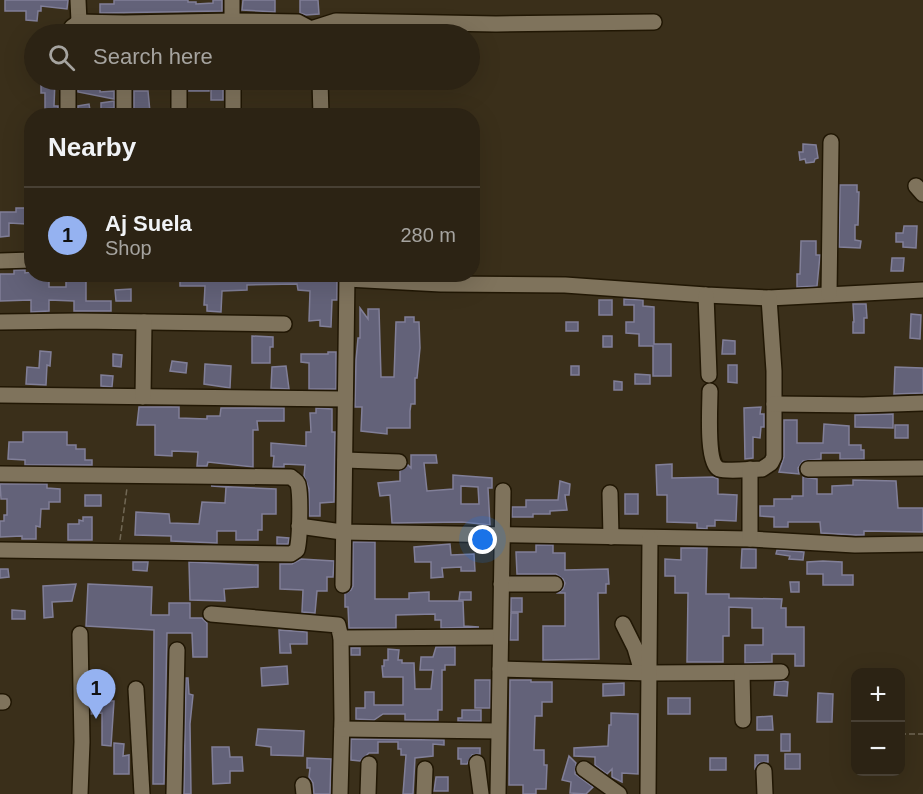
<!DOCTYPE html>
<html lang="en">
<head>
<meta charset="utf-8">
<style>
  :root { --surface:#2c2314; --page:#342b1d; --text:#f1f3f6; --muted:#a6a4a0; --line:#484034; --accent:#95b2f1 }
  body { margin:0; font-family:Helvetica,sans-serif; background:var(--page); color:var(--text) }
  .controls { position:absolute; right:18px; bottom:18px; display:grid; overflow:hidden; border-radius:12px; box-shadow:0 6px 24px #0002 }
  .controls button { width:54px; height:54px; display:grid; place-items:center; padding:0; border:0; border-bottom:2px solid var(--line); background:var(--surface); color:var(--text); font:30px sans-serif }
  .you { position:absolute; left:483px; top:540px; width:21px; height:21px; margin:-15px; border:4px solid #fff; border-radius:50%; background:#1a73e8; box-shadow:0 0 0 9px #1a73e833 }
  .badge { display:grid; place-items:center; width:39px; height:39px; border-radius:50%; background:var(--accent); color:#111; font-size:20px; font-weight:700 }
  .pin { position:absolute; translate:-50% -50px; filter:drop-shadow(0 2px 3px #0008) }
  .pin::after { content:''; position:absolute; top:32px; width:21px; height:18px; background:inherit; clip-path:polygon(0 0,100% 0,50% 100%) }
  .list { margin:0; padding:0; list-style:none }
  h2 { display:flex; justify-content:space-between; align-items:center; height:78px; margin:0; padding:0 24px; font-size:26px }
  h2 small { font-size:20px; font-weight:400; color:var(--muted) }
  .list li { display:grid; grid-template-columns:39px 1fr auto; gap:18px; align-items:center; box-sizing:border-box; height:96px; padding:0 24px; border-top:2px solid var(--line) }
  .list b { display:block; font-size:22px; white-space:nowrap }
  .list p { margin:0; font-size:20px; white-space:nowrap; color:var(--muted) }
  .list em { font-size:20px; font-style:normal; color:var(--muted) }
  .icon { flex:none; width:33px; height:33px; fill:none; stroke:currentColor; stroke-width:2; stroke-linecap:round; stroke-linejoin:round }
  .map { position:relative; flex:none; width:923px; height:794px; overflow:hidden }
  .search { position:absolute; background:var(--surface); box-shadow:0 6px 24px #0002; left:24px; top:24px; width:456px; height:66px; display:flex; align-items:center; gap:15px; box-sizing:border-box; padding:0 21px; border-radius:33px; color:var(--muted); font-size:22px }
  .panel { position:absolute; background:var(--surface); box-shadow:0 6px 24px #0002; left:24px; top:108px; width:456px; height:174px; border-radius:24px }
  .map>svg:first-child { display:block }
  .building { fill:#636279; stroke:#817f98; stroke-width:1.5; fill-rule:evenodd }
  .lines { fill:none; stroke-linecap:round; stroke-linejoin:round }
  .minor-casing { stroke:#211704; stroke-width:18 }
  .path { stroke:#716855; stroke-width:1.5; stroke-dasharray:6 3; stroke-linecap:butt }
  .minor { stroke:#7f735c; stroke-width:15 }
</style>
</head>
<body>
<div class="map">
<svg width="923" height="794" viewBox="0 0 923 794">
  <rect width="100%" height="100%" fill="#3a2f1a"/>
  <g class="building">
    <path d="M 5,0 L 68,0 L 67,9 L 41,6 L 41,11 L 38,11 L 37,21 L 26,20 L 26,11 L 5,11 Z"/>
    <path d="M 114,0 L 188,0 L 188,2 L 196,2 L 196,4 L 213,3 L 213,0 L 222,0 L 222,11 L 100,13 L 100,4 L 114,4 Z"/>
    <path d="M 243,0 L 275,0 L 275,12 L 242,10 Z"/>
    <path d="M 300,0 L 318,0 L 319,14 L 306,15 L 300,13 Z"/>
    <path d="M 251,31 L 286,32 L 286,34 L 251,34 Z"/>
    <path d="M 41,80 L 55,80 L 54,106 L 58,106 L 58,116 L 43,116 L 42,110 L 45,110 L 45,93 L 41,93 Z"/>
    <path d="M 78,80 L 88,80 L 88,83 L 100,83 L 100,92 L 114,91 L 114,99 L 78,92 Z"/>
    <rect x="189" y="80" width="20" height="11"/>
    <rect x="211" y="86" width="12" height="14"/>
    <path d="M 134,91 L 148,91 L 150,112 L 134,111 Z"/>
    <path d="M 114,101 L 114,108 L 101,109 L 101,103 Z"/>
    <path d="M 89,104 L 91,116 L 78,116 L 78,106 Z"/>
    <path d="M 803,144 L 816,145 L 818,158 L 815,159 L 814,162 L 806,163 L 805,159 L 800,160 L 799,152 L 803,152 Z"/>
    <path d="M 840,185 L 857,185 L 857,192 L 859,192 L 858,225 L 855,225 L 855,240 L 861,241 L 860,248 L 839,247 Z"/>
    <path d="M 16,208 L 28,208 L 26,224 L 9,223 L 9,236 L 0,237 L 0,212 L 16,212 Z"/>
    <path d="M 904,226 L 917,226 L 916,248 L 903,247 L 903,242 L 896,242 L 896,233 L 903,233 Z"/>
    <path d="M 801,241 L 816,241 L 816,255 L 820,255 L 817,286 L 797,287 L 797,274 L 800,274 Z"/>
    <path d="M 892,258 L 904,258 L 903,271 L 891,271 Z"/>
    <path d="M 14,270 L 25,270 L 25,273 L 32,272 L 32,274 L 49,274 L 49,287 L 66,287 L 66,274 L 86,274 L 86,301 L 111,301 L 111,311 L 74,311 L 74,301 L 49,300 L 49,311 L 31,312 L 31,300 L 0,301 L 0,274 L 14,274 Z"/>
    <path d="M 180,274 L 337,274 L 337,300 L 332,300 L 331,327 L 320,326 L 320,320 L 309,321 L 310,291 L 298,290 L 297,284 L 247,285 L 247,290 L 222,291 L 221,312 L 207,311 L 207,305 L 204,305 L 205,286 L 180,286 Z"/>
    <path d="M 131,289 L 131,301 L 116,301 L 115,290 Z"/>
    <path d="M 624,299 L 643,300 L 643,306 L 654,307 L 654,344 L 671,344 L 671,376 L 653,376 L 653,346 L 639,346 L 639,334 L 626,333 L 626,322 L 634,322 L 634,305 L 624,305 Z"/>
    <rect x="599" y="300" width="13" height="15"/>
    <path d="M 853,304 L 866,304 L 867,318 L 864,318 L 864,333 L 853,333 L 853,322 L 854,322 Z"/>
    <path d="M 360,308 L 368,319 L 368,309 L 379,309 L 381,377 L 394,377 L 396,322 L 405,322 L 405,317 L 414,317 L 414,322 L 419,322 L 420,348 L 417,378 L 415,378 L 415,404 L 411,404 L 410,411 L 410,428 L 387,428 L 387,434 L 361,431 L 362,407 L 355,407 L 356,360 L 358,338 L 360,338 Z"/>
    <path d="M 911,314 L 921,315 L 920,339 L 910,338 Z"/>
    <rect x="566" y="322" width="12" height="9"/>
    <path d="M 252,336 L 273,337 L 273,347 L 270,347 L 270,363 L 252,363 Z"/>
    <rect x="603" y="336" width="9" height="11"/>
    <path d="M 723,340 L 735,341 L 735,354 L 722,354 Z"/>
    <path d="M 40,351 L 51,352 L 50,366 L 47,365 L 46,385 L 26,384 L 27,367 L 39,368 Z"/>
    <path d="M 328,352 L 336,352 L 336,389 L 309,389 L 309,363 L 301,362 L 301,354 L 328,354 Z"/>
    <path d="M 113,354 L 122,355 L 121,367 L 113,366 Z"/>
    <path d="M 172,361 L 187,363 L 186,373 L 170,371 Z"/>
    <path d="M 205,364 L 231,366 L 230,388 L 204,384 Z"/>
    <path d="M 728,365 L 737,365 L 737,383 L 728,382 Z"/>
    <path d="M 286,366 L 289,389 L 271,388 L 272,367 Z"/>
    <rect x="571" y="366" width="8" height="9"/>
    <path d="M 895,367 L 923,368 L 923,393 L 894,394 Z"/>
    <path d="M 635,374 L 650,375 L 650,384 L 635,384 Z"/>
    <path d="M 101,375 L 113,376 L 112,387 L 101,386 Z"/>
    <path d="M 614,381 L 622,382 L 622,390 L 614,390 Z"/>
    <path d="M 139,407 L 179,407 L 179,418 L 207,419 L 207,416 L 220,416 L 221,408 L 284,408 L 284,421 L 257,421 L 258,430 L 253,430 L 253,467 L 208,462 L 207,466 L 197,466 L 198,452 L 172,451 L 172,456 L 155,455 L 155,425 L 137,425 Z"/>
    <path d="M 761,407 L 760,414 L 764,414 L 764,427 L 761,427 L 760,438 L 753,437 L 753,458 L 745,459 L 744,408 Z"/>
    <path d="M 316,408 L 332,409 L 332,432 L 335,432 L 334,502 L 320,503 L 320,516 L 309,516 L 309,489 L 304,476 L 305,465 L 284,464 L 284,467 L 273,467 L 274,456 L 271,456 L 271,443 L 306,446 L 306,432 L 311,432 L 310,413 L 316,413 Z"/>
    <path d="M 893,414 L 893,428 L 855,427 L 855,415 Z"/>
    <path d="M 784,420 L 797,420 L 797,443 L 823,443 L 824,424 L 849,426 L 849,445 L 861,445 L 861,450 L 864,450 L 864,459 L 840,459 L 840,453 L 821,453 L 821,459 L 803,461 L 798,468 L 799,474 L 779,472 L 784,457 Z"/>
    <rect x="895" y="425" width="13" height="13"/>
    <path d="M 23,432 L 67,432 L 67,445 L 76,445 L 76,449 L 85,449 L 85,460 L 92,460 L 92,465 L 25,465 L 25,460 L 8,459 L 9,442 L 23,442 Z"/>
    <path d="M 411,455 L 436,455 L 437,463 L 424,463 L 427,491 L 453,489 L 453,475 L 492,478 L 492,488 L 488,488 L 490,525 L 462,522 L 392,523 L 390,495 L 380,496 L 378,483 L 400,481 L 400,471 L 408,465 L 411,468 ZM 461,486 L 478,487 L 479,504 L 461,504 Z"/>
    <path d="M 672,464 L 672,478 L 714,477 L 718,479 L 718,494 L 737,495 L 736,521 L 715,520 L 715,526 L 707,526 L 707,529 L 697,528 L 697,523 L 667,522 L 667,495 L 657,495 L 656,465 Z"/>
    <path d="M 803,477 L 817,479 L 817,494 L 832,494 L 832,486 L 853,485 L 853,480 L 896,481 L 898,508 L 923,508 L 923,532 L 864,531 L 864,535 L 855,535 L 821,533 L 820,522 L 788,522 L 788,527 L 774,527 L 774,517 L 760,516 L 760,506 L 774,506 L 774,499 L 792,499 L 792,496 L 803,496 Z"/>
    <path d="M 560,481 L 570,484 L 569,495 L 565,495 L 567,510 L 550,511 L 550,514 L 533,514 L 533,517 L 512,517 L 512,507 L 526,507 L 526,500 L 558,500 Z"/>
    <path d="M 0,484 L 47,484 L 47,488 L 60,489 L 60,502 L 49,502 L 49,509 L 41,509 L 40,527 L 36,526 L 36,539 L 22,539 L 22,536 L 0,537 L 0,521 L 4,521 L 4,515 L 7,515 L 7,499 L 1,499 Z"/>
    <path d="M 211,486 L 276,489 L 276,514 L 262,514 L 262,530 L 258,530 L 258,540 L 236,540 L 236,531 L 217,531 L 217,543 L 171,541 L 171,536 L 135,535 L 136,512 L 169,514 L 170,523 L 199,524 L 202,502 L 225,503 L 226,487 Z"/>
    <rect x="625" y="494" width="13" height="20"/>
    <rect x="85" y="495" width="16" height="11"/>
    <path d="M 83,517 L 92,517 L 92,540 L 68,540 L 68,524 L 79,524 L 79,520 L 83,521 Z"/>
    <path d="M 277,537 L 289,538 L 288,544 L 277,544 Z"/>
    <path d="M 353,542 L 375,542 L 375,599 L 409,599 L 409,593 L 429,592 L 429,601 L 463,601 L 464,626 L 479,627 L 441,628 L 441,620 L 435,620 L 435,614 L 396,615 L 396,628 L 349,628 L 348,607 L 345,607 L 345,594 L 351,590 L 353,586 Z"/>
    <path d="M 450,544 L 451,555 L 474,554 L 475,571 L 461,571 L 461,567 L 442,568 L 443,577 L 431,578 L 431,562 L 415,562 L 414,547 Z"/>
    <path d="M 536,545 L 553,545 L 553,553 L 565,553 L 565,570 L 608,569 L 609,584 L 606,584 L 606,593 L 598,593 L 599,659 L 543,660 L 543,626 L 565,626 L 565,593 L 558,593 L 563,589 L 565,583 L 563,579 L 556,574 L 517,574 L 516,552 L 536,552 Z"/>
    <path d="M 681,548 L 707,548 L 706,594 L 729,594 L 729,598 L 782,599 L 781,608 L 786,608 L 786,627 L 804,627 L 804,666 L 795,666 L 795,654 L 772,654 L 772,662 L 745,663 L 745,645 L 763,645 L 763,628 L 752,628 L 752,608 L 729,607 L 729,636 L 723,636 L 723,662 L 687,662 L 688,593 L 675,593 L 675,576 L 665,576 L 665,559 L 681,560 Z"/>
    <path d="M 742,549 L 756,549 L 756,568 L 741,568 Z"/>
    <path d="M 777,550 L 804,552 L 803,560 L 789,559 L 790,556 L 776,554 Z"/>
    <path d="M 301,559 L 334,561 L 333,577 L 327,577 L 327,591 L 317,591 L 315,613 L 302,612 L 303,590 L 280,589 L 280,564 L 292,564 Z"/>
    <path d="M 823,561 L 842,562 L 842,575 L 853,575 L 853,585 L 823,585 L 823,574 L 807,574 L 807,562 Z"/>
    <path d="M 133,562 L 148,562 L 147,571 L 133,570 Z"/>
    <path d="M 189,562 L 258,565 L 258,587 L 224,589 L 225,601 L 190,600 Z"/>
    <path d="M 0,569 L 8,569 L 9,577 L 0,578 Z"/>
    <path d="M 790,582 L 799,582 L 799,592 L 791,592 Z"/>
    <path d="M 76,584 L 72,601 L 52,602 L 53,617 L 44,618 L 43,586 Z"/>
    <path d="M 88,584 L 152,587 L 151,615 L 169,615 L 169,603 L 190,603 L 190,618 L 202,618 L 207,623 L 207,657 L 193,657 L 192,633 L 167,633 L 164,784 L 153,784 L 154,630 L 86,626 Z"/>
    <path d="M 460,592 L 471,592 L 471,600 L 459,600 Z"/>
    <rect x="511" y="598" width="11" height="14"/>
    <path d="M 12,610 L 25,611 L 25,619 L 12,619 Z"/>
    <path d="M 511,613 L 518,613 L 518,640 L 510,640 Z"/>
    <path d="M 279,630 L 307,632 L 307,644 L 290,644 L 291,653 L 280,653 Z"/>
    <path d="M 436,647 L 455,647 L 455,665 L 445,665 L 445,670 L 442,670 L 442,710 L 438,710 L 438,720 L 405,720 L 405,714 L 383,714 L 374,720 L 356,719 L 356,708 L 365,708 L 365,692 L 374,692 L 374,705 L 403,705 L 403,677 L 383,677 L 382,666 L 384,666 L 384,660 L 388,660 L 388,649 L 399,650 L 398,660 L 402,660 L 402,663 L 414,663 L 415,689 L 431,689 L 433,670 L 420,670 L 421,657 L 433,657 Z"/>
    <rect x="351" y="648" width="9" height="7"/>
    <path d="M 287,666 L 288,684 L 262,686 L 261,668 Z"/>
    <path d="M 186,678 L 188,678 L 189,694 L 193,695 L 190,724 L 191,794 L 184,794 Z"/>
    <rect x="475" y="680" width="15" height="28"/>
    <path d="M 510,680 L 531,680 L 531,682 L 552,682 L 552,702 L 542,702 L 542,716 L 535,716 L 534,750 L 544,750 L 544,765 L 547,765 L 546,789 L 536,789 L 536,794 L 523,794 L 523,785 L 509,785 Z"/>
    <path d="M 783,681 L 788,682 L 787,696 L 774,695 L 775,682 Z"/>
    <path d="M 624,683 L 624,695 L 603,696 L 603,684 Z"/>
    <path d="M 818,693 L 833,694 L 832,722 L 817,722 Z"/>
    <rect x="668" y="698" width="22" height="16"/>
    <path d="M 91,701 L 114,701 L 111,746 L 102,745 L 102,713 L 91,714 Z"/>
    <path d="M 462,710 L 481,710 L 481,721 L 458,721 L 458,718 L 462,718 Z"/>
    <path d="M 611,713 L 638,714 L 638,774 L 622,773 L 622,782 L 612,777 L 612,769 L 607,774 L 595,765 L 595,757 L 574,756 L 574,748 L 608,746 L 609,725 L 611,725 Z"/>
    <path d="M 772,716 L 773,730 L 757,730 L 757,717 Z"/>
    <path d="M 258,729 L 304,731 L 303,756 L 271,755 L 271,747 L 256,745 Z"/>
    <rect x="781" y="734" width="9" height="17"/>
    <path d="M 351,739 L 444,740 L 444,745 L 433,744 L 433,756 L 415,758 L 413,794 L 403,794 L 406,755 L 401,755 L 401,749 L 398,749 L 398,742 L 378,742 L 378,753 L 369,753 L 360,761 L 351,760 Z"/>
    <path d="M 114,743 L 124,744 L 123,756 L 129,755 L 129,774 L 114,774 Z"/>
    <path d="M 212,747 L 229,747 L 230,757 L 242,757 L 243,771 L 230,771 L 230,783 L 213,784 Z"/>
    <path d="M 458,748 L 480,748 L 480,754 L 472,755 L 467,764 L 461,764 L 461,759 L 458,759 Z"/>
    <rect x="785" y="754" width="15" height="15"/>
    <path d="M 755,755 L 768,755 L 768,762 L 759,763 L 755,768 Z"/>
    <path d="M 569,756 L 576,763 L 575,774 L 593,787 L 586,794 L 570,793 L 571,782 L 562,780 Z"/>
    <path d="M 307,758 L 331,759 L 330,794 L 314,794 L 313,783 L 309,777 L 310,768 L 307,768 Z"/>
    <rect x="710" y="758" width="16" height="12"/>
    <path d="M 436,777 L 448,777 L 448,791 L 434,791 Z"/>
  </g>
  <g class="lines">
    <g class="minor-casing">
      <g id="minor">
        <path d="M 78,0 L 79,22"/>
        <path d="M 232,0 L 232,34"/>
        <path d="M 311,29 L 336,21 L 496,24 L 654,22"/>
        <path d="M 69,34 L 72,27 L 79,22 L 124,23 L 232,21 L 298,22 L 311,29 L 314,34"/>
        <path d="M 68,80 L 68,116"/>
        <path d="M 233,80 L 233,116"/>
        <path d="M 320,80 L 321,116"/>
        <path d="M 124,116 L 124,80"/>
        <path d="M 179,116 L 179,80"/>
        <path d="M 916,186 L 923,194"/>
        <path d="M 0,261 L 32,260"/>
        <path d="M 347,279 L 441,284 L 565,285 L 706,295 L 769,298 L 923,290"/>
        <path d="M 829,294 L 831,142"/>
        <path d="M 706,295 L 709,375"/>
        <path d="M 0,322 L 79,321 L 284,324"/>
        <path d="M 710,391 C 710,406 706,463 719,469 C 728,472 751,469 762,469 L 771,463 L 774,457 L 774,371 L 769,298"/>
        <path d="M 0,395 L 345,399"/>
        <path d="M 143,397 L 144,322"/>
        <path d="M 774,404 L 863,405 L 923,403"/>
        <path d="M 345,460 L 399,462"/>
        <path d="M 808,469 L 923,468"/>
        <path d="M 0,474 L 291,477 C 294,480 296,480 298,484 C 301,495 300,539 297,550 L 291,554 L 0,550"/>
        <path d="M 610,493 L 611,537"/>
        <path d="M 299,526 L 342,532 L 750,539 L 855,545 L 923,544"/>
        <path d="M 750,539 L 750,469"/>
        <path d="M 501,584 L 555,584"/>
        <path d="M 343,585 L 347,274"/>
        <path d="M 211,614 L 338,625 L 341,638 L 342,719 L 340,794"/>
        <path d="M 623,624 L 635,648 L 642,672"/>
        <path d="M 80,634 L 82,742 L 80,794"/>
        <path d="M 341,638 L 500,637"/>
        <path d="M 500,669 L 650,673 L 781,672"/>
        <path d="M 742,673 L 743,720"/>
        <path d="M 136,689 L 142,794"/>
        <path d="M 0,702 L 3,702"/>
        <path d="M 342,729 L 498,731"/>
        <path d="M 477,763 L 481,794"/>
        <path d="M 584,769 L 619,794"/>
        <path d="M 764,771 L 765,794"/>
        <path d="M 303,785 L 304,794"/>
        <path d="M 174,794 L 177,650"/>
        <path d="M 368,794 L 369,764"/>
        <path d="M 424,794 L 425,769"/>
        <path d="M 498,794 L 503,491"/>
        <path d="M 648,794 L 650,538"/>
      </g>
    </g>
    <g class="path">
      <path d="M 120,540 L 127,488"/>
      <path d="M 900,734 L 923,734"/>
    </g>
    <use href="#minor" class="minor"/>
  </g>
</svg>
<div class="controls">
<button>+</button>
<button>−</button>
</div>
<div class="you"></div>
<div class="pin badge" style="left:96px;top:719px">1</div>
<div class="search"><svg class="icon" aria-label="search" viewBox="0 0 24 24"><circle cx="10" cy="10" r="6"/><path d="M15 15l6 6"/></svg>Search here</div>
<section class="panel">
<h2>Nearby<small></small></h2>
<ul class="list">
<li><span class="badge">1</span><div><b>Aj Suela</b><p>Shop</p></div><em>280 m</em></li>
</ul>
</section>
</div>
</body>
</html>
